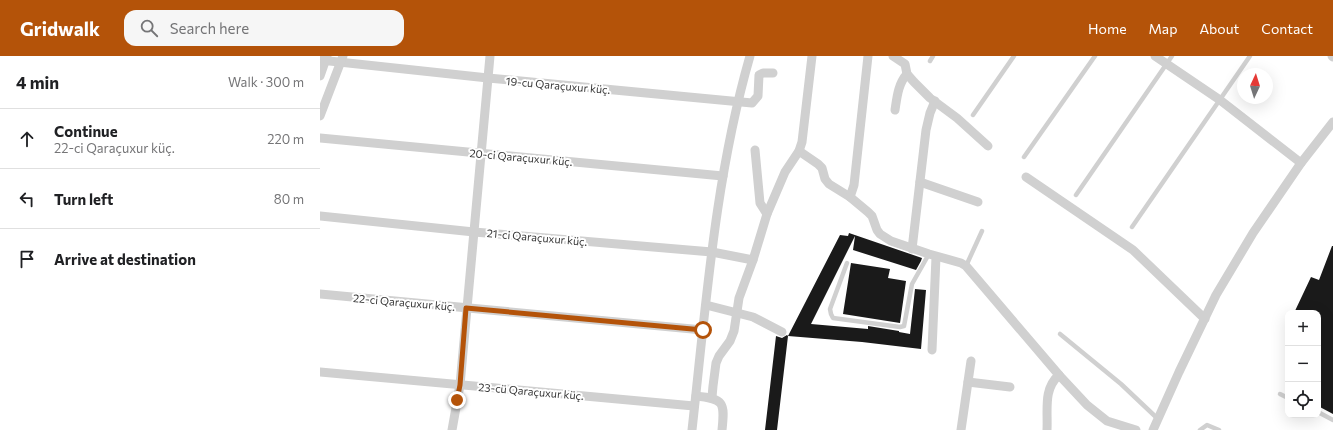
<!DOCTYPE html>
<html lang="en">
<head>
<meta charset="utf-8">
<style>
  :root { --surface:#fff; --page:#f6f6f6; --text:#202124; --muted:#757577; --line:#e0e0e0; --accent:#b45309 }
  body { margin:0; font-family:Commissioner,sans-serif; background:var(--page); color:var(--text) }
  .controls { position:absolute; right:12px; bottom:12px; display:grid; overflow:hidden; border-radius:8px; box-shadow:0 4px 16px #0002 }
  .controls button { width:36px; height:36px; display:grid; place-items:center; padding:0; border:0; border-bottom:1px solid var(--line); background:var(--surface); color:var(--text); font:20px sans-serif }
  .compass { position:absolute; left:917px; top:12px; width:36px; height:36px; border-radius:50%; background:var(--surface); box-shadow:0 4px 16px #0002; rotate:4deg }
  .stop { position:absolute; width:12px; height:12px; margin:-9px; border:3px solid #b45309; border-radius:50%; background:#fff }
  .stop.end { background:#b45309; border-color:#fff; box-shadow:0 1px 4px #0008 }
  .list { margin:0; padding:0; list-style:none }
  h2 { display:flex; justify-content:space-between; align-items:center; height:52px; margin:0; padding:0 16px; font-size:17px }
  h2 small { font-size:13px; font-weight:400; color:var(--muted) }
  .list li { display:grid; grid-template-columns:26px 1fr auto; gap:12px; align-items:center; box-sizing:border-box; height:60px; padding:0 16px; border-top:1px solid var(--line) }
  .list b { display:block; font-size:15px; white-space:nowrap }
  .list p { margin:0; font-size:13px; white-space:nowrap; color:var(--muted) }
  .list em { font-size:13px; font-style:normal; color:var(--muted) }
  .icon { flex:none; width:22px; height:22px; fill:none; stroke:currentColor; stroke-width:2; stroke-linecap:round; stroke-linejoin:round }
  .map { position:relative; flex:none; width:1013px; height:374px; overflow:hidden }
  header { display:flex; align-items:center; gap:24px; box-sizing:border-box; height:56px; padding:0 20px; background:var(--accent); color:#fff }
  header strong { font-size:19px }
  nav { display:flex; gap:22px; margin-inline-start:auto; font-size:14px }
  .search { width:280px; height:36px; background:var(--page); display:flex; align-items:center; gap:10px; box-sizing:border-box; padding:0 14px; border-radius:12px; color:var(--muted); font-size:15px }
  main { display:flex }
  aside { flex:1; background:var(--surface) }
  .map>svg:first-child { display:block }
  .building { fill:#1a1a1a }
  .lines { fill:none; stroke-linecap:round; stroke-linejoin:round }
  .lane { stroke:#d0d0d0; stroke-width:4.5 }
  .street { stroke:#d0d0d0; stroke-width:9 }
  .route { stroke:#b45309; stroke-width:5 }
  .labels { text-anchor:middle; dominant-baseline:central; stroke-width:4; stroke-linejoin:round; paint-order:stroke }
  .street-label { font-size:11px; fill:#333; stroke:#fff }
</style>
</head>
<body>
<header>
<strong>Gridwalk</strong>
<div class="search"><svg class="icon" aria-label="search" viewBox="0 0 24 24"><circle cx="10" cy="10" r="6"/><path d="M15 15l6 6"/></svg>Search here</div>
<nav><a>Home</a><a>Map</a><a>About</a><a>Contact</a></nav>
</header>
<main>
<aside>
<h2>4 min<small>Walk · 300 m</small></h2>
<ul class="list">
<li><svg class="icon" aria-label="ahead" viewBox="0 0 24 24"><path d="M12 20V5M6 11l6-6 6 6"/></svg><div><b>Continue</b><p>22-ci Qaraçuxur küç.</p></div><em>220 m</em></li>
<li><svg class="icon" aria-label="left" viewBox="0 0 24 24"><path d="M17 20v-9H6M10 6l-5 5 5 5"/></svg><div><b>Turn left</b></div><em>80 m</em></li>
<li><svg class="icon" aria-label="arrive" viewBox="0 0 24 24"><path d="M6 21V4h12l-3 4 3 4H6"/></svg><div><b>Arrive at destination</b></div></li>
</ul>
</aside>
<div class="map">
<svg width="1013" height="374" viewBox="0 0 1013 374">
  <rect width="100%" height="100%" fill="#fff"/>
  <g class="building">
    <path d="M 529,177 L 602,202 L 601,205 L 596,214 L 533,194 L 535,180 L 491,268 L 548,273 L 548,270 L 579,275 L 579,276 L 590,278 L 595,233 L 606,234 L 601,293 L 542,286 L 468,280 L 520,179 L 528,180 Z"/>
    <path d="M 1012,190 L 1013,190 L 1013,358 L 998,350 L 998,257 L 974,257 L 991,221 L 999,224 Z"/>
    <path d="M 531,207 L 570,213 L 568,222 L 586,225 L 580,267 L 523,258 Z"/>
    <path d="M 467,279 L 468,280 L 457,374 L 445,374 L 456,280 L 462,282 Z"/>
  </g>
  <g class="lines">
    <g class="lane">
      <path d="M 610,5 L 613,0"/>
      <path d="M 653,59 L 694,0"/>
      <path d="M 704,101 L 775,0"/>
      <path d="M 756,139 L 852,0"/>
      <path d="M 812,171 L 930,0"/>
      <path d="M 527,207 L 510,253 L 511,258 L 513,262 L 580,271 L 584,270 L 592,228 L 609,198"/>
      <path d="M 646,210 L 662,175"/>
      <path d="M 740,278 L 801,328 L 838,363"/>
      <path d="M 960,338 L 968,342"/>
      <path d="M 998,356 L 1013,364"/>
      <path d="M 880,374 L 887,369 L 899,374"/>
    </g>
    <g class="street">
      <path d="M 573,0 L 585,8 L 587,18 L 594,26 L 610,42 L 637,62 L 668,90"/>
      <path d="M 835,0 L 900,44 L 981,107"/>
      <path d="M 1012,0 L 1013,1"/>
      <path d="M 0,4 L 168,22 L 432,47 L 438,40 L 439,19 L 443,17 L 453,17"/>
      <path d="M 0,20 L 7,0"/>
      <path d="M 575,54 C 577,41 578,28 587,18"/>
      <path d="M 0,60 L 23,0"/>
      <path d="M 0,82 L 403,120"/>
      <path d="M 435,94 L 440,147 L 447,158"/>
      <path d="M 479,95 L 498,108 L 502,112 L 505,123 L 509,128 L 530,141 L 548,156 L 552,160 L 557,174 L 560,178 L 571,185 L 609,198 L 641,207 L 646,210 L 739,319 L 767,349 L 787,365 L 816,374"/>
      <path d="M 706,121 L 813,194 L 885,263"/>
      <path d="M 600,126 L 658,146"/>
      <path d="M 530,141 L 534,129 L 548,0"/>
      <path d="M 0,160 L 154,176 L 392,196 L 433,204"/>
      <path d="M 592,193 L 606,74 L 610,57 L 615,45"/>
      <path d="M 0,238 L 383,274"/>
      <path d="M 386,249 L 433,261 L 462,276"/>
      <path d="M 612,294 L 616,201"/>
      <path d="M 0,316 L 374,350"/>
      <path d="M 648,326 L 690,331"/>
      <path d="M 376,340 C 404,343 405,346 402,374"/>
      <path d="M 392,341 L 393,330 L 396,307 L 399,300 L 410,285 L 414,275 L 419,242 L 433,204 L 447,158 L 465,116 L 479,95 L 482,86 L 492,0"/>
      <path d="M 132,374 L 140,329 L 170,0"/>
      <path d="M 372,374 C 386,249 395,121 430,0"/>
      <path d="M 641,374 L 651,305"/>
      <path d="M 727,374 C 728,354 723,333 739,319"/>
      <path d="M 833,374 L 859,316 L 896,239 L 933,177 L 981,107 L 1013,66"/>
    </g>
  </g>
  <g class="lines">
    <path class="route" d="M 137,344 L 140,329 L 146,252 L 383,274"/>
  </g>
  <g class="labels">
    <g class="street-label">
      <text transform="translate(238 29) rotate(5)">19-cu Qaraçuxur küç.</text>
      <text transform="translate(201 101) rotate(5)">20-ci Qaraçuxur küç.</text>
      <text transform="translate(217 181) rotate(5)">21-ci Qaraçuxur küç.</text>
      <text transform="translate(84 246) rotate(5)">22-ci Qaraçuxur küç.</text>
      <text transform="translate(211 335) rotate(5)">23-cü Qaraçuxur küç.</text>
    </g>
  </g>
</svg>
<div class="controls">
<button>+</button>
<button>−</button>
<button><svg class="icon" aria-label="locate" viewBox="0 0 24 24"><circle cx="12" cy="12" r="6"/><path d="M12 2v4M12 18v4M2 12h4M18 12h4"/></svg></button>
</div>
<svg class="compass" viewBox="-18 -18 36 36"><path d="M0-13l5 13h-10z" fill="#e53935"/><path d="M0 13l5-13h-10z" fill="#757577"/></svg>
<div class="stop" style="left:383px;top:274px"></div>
<div class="stop end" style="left:137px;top:344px"></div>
</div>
</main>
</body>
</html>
